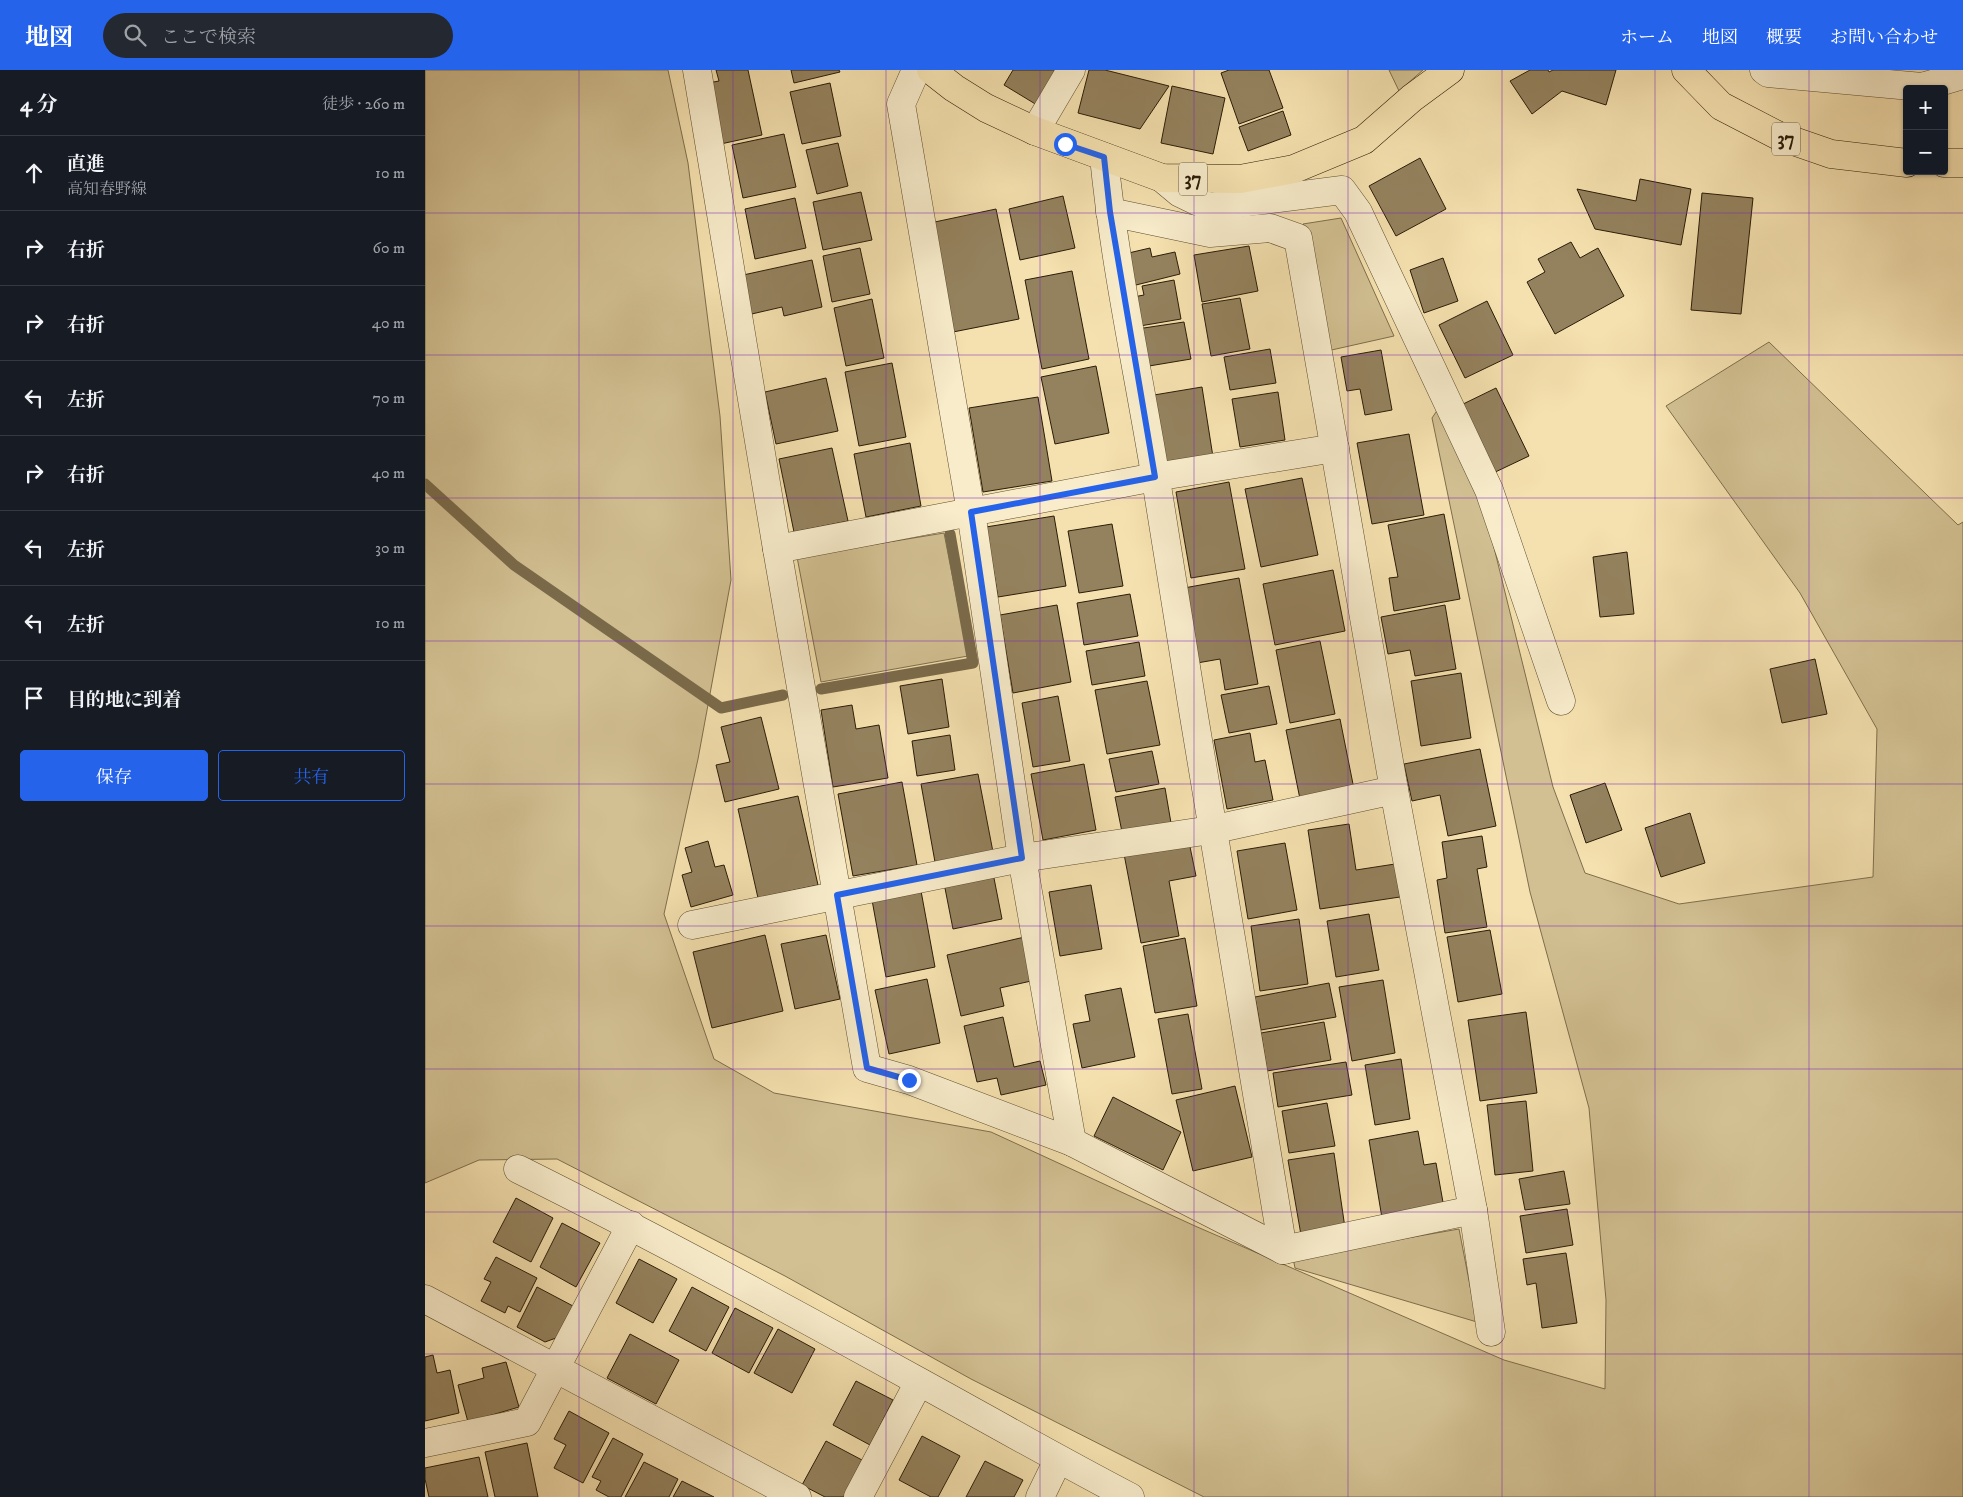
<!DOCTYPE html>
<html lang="ja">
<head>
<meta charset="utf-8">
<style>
  :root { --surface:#171b24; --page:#242831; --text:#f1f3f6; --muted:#9ea1a6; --line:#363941; --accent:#2563eb }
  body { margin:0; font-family:"IM FELL DW Pica","Noto Serif JP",serif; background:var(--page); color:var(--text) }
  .controls { position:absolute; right:15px; top:15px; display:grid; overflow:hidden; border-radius:5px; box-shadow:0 1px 4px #0004 }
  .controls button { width:45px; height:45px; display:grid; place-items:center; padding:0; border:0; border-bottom:1px solid var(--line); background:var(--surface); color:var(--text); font:25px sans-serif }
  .stop { position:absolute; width:15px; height:15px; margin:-11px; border:4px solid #2563eb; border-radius:50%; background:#fff }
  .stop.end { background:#2563eb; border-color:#fff; box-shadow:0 1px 5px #0008 }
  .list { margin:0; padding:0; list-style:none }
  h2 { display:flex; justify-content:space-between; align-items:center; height:65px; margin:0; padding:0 20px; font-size:21px }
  h2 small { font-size:16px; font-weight:400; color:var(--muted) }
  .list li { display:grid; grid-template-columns:32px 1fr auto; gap:15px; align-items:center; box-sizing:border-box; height:75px; padding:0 20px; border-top:1px solid var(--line) }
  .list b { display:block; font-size:19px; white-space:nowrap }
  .list p { margin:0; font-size:16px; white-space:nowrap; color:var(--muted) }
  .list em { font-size:16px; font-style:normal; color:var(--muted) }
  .actions { display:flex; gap:10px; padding:15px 20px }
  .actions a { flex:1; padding:11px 0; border:1px solid var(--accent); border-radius:5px; text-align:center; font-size:18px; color:var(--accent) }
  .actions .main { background:var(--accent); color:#fff }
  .icon { flex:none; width:28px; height:28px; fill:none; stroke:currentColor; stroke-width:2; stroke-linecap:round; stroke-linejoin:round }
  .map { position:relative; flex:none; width:1538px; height:1427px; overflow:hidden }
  header { display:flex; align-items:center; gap:30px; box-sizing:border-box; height:70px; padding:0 25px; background:var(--accent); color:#fff }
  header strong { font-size:24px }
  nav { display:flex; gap:28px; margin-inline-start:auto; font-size:18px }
  .search { width:350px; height:45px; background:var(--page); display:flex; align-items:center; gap:12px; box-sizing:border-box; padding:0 18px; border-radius:28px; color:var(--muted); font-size:19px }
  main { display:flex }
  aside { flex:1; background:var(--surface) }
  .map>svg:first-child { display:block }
  .green { fill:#d2c092; stroke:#7e6e4c }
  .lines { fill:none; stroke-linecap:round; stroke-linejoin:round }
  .stream { stroke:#7a6a4a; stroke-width:11 }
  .building { fill:#94825e; stroke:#2a1c07 }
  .street-casing { stroke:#5d4d31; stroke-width:29 }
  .primary-casing { stroke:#2a1c07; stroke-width:29 }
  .street { stroke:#f8eccb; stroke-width:28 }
  .primary { stroke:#f5e1af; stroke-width:28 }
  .route { stroke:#2563eb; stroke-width:6 }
  .grid { fill:none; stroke:#7b2cbf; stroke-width:1; stroke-opacity:0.55 }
  .labels { text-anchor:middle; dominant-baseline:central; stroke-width:4; stroke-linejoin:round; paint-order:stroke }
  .shield { fill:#f8eccb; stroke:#685a42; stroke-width:1 }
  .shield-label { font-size:19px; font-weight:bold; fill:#2a1c07 }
</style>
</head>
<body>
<header>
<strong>地図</strong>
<div class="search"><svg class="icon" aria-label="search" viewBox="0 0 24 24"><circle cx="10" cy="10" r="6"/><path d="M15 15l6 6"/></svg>ここで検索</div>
<nav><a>ホーム</a><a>地図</a><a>概要</a><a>お問い合わせ</a></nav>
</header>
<main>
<aside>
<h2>4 分<small>徒歩 · 260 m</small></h2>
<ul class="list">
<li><svg class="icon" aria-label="ahead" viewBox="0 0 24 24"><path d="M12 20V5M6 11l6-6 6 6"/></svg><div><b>直進</b><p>高知春野線</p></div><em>10 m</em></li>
<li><svg class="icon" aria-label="right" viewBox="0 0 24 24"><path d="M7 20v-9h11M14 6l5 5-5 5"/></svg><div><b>右折</b></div><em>60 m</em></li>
<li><svg class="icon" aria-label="right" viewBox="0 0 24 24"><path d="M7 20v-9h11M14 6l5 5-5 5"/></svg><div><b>右折</b></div><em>40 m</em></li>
<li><svg class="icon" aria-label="left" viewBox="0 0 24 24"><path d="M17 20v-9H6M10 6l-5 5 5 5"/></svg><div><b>左折</b></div><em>70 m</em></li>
<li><svg class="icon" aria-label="right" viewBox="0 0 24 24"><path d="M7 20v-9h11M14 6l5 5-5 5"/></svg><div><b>右折</b></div><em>40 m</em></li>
<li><svg class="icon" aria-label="left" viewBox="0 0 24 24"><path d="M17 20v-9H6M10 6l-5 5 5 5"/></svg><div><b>左折</b></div><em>30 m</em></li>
<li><svg class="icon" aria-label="left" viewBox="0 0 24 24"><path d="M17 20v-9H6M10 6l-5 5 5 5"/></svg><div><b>左折</b></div><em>10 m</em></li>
<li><svg class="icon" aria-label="arrive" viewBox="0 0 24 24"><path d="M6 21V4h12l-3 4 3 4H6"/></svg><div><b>目的地に到着</b></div></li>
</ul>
<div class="actions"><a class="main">保存</a><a>共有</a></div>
</aside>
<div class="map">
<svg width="1538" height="1427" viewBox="0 0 1538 1427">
  <rect width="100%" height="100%" fill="#f5e1af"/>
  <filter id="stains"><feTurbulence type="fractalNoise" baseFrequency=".004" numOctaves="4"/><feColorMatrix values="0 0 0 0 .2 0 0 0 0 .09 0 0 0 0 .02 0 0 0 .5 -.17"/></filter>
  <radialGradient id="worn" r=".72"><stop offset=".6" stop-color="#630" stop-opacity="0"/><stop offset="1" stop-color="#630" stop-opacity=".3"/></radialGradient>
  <g class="green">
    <path d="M 0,0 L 243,0 L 263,93 L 295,346 L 306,510 L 273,689 L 239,844 L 289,989 L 349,1023 L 566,1062 L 770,1156 L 1079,1290 L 1180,1319 L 1181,1230 L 1164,1038 L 1105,822 L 1007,348 L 1017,333 L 1058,433 L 1128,717 L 1160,803 L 1254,834 L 1448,807 L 1452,659 L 1375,523 L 1241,336 L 1344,272 L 1533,455 L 1538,452 L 1538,1427 L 779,1427 L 546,1309 L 360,1206 L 132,1089 L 54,1090 L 0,1113 Z"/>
    <path d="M 964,0 L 998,0 L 974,21 Z"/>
    <path d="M 916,148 L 969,266 L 902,281 L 878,154 Z"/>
    <path d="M 519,463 L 543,586 L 396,612 L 372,487 Z"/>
    <path d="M 1034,1159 L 1052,1252 L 870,1198 L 868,1188 Z"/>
  </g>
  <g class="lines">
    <g class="stream">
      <path d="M 0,414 L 89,495 L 296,638 L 358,625"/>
      <path d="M 396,619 L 548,593 L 525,464"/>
    </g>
  </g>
  <g class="building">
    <path d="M 291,0 L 323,0 L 337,65 L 291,75 L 278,14 L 294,11 Z"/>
    <path d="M 366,0 L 414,0 L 415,2 L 369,13 Z"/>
    <path d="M 588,0 L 632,0 L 612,35 L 579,15 Z"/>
    <path d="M 664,0 L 680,0 L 744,16 L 715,59 L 653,43 Z"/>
    <path d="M 804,0 L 844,0 L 858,38 L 814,54 L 796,3 Z"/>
    <path d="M 1105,0 L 1123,0 L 1124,2 L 1128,0 L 1191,0 L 1181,35 L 1137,21 L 1107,44 L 1085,11 Z"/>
    <path d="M 405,13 L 416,66 L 377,74 L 365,22 Z"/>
    <path d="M 747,16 L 800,28 L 788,84 L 736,73 Z"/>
    <path d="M 858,41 L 866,65 L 823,81 L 814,57 Z"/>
    <path d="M 359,64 L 371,117 L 318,128 L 307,75 Z"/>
    <path d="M 413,73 L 423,116 L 392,124 L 381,80 Z"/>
    <path d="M 995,88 L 1021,139 L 971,166 L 944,116 Z"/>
    <path d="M 1215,109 L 1266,119 L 1256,175 L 1170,159 L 1152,119 L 1211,131 Z"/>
    <path d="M 436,122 L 447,170 L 398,180 L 388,132 Z"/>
    <path d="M 1277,123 L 1328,128 L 1316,244 L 1266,240 Z"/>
    <path d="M 638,126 L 650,178 L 595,190 L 584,139 Z"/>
    <path d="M 370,128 L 381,178 L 330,189 L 320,139 Z"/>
    <path d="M 571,139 L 594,249 L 528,262 L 505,153 Z"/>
    <path d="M 1146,172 L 1155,188 L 1173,178 L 1199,226 L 1130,264 L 1102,212 L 1120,202 L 1113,189 Z"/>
    <path d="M 824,176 L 833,221 L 777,232 L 769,185 Z"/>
    <path d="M 435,178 L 445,224 L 407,232 L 398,186 Z"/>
    <path d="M 725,178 L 727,187 L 750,182 L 755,204 L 703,217 L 695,185 Z"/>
    <path d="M 1018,188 L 1033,231 L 999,243 L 985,200 Z"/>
    <path d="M 387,190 L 397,237 L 359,246 L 357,237 L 318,246 L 309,207 Z"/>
    <path d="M 647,201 L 664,289 L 617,299 L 600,210 Z"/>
    <path d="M 749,210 L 756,249 L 709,257 L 703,228 L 719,225 L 717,216 Z"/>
    <path d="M 815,228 L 825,279 L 786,286 L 777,234 Z"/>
    <path d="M 447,229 L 459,288 L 421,296 L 409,238 Z"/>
    <path d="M 1062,231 L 1088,285 L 1040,308 L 1014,255 Z"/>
    <path d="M 759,252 L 766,289 L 718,297 L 712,259 Z"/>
    <path d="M 845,279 L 851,313 L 805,320 L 799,287 Z"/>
    <path d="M 956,280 L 967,340 L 940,345 L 935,319 L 922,321 L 916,287 Z"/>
    <path d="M 467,293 L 481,367 L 434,376 L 420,302 Z"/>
    <path d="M 671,296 L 684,363 L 630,374 L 616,307 Z"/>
    <path d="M 401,308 L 413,361 L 351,374 L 340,322 Z"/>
    <path d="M 777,317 L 788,387 L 734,396 L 723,326 Z"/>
    <path d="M 1071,318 L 1104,386 L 1064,405 L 1032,337 Z"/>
    <path d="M 853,322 L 860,370 L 815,377 L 807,329 Z"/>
    <path d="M 613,327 L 627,411 L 558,422 L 544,338 Z"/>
    <path d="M 984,364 L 999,445 L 947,454 L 932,373 Z"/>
    <path d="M 485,373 L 496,436 L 441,447 L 429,384 Z"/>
    <path d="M 407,378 L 423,451 L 369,462 L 354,389 Z"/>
    <path d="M 877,408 L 893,485 L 836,497 L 820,419 Z"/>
    <path d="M 804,412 L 820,499 L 766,508 L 751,422 Z"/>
    <path d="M 1019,444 L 1035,529 L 969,541 L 964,508 L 973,507 L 963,455 Z"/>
    <path d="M 629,446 L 641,516 L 573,527 L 561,457 Z"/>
    <path d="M 687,454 L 698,516 L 654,523 L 643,461 Z"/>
    <path d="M 1202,482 L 1209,544 L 1175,547 L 1168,487 Z"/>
    <path d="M 908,500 L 920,561 L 850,575 L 838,514 Z"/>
    <path d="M 814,508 L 833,614 L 800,620 L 795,589 L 772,593 L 759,518 Z"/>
    <path d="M 705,524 L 713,566 L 659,575 L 652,533 Z"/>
    <path d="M 632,535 L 646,612 L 588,623 L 575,545 Z"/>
    <path d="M 1020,535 L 1031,599 L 990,606 L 985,580 L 963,584 L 956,547 Z"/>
    <path d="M 895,571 L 910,644 L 865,653 L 851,580 Z"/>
    <path d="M 714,572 L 720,606 L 667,615 L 661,581 Z"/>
    <path d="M 1390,589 L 1402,644 L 1357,653 L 1345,599 Z"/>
    <path d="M 1036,603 L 1046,668 L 996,676 L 986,611 Z"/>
    <path d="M 517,609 L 524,657 L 483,664 L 475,616 Z"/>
    <path d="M 722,611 L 735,675 L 682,684 L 670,620 Z"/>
    <path d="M 844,616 L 852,654 L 804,663 L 796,625 Z"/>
    <path d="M 633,626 L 645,691 L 608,697 L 597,633 Z"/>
    <path d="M 427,635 L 431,659 L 454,655 L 463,708 L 408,717 L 396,640 Z"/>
    <path d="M 336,647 L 354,719 L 300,732 L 291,695 L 305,692 L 296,657 Z"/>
    <path d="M 915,649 L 929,719 L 875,729 L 861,660 Z"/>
    <path d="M 825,663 L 830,692 L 840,690 L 848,730 L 802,739 L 789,670 Z"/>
    <path d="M 525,665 L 530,700 L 492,706 L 487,671 Z"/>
    <path d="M 1055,679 L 1071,756 L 1023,766 L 1015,725 L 987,731 L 979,694 Z"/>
    <path d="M 727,681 L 734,714 L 691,722 L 684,689 Z"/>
    <path d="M 659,694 L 671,760 L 618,770 L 606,704 Z"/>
    <path d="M 553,704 L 568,782 L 510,792 L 496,714 Z"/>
    <path d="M 477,712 L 492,795 L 428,806 L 413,724 Z"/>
    <path d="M 1180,713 L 1197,760 L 1161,773 L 1145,725 Z"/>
    <path d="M 740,718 L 746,753 L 697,762 L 690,727 Z"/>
    <path d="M 373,726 L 393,815 L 333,828 L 313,739 Z"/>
    <path d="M 1265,743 L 1280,793 L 1236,807 L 1220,758 Z"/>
    <path d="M 924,754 L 931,800 L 970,794 L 975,827 L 895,839 L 883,760 Z"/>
    <path d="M 1057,766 L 1062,797 L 1052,799 L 1062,857 L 1020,863 L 1012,810 L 1022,808 L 1017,772 Z"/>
    <path d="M 283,771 L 290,797 L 299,795 L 308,825 L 266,837 L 257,805 L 267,802 L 260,778 Z"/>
    <path d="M 764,772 L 771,806 L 744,811 L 754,866 L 716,873 L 699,784 Z"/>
    <path d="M 860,773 L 872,840 L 823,849 L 812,781 Z"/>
    <path d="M 567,798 L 577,849 L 528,859 L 518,808 Z"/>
    <path d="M 666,815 L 677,879 L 635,886 L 624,822 Z"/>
    <path d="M 496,821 L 510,897 L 461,907 L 447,830 Z"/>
    <path d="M 944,844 L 954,900 L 911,907 L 902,851 Z"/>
    <path d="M 874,849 L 883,914 L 835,921 L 826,856 Z"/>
    <path d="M 1065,860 L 1077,924 L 1033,932 L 1022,867 Z"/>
    <path d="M 340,865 L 358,941 L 287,958 L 268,882 Z"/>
    <path d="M 401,865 L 415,929 L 370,939 L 356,874 Z"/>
    <path d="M 604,866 L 615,909 L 575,918 L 579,936 L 536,946 L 522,885 Z"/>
    <path d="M 760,868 L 772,936 L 730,943 L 718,876 Z"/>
    <path d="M 502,909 L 515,973 L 464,984 L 450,920 Z"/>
    <path d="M 958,910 L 970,983 L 927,991 L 914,917 Z"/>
    <path d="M 904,913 L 911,947 L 836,960 L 830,927 Z"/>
    <path d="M 696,918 L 710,987 L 657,998 L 648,954 L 665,951 L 660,925 Z"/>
    <path d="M 1101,942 L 1112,1023 L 1055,1031 L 1043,950 Z"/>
    <path d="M 763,944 L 777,1019 L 747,1024 L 733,949 Z"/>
    <path d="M 578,947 L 589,997 L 615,991 L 621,1015 L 576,1025 L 572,1008 L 552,1012 L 539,956 Z"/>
    <path d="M 899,952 L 906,990 L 842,1001 L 836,963 Z"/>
    <path d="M 976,989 L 985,1049 L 950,1055 L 940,995 Z"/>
    <path d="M 921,992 L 927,1025 L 853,1037 L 848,1003 Z"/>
    <path d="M 810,1016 L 827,1087 L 768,1101 L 751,1030 Z"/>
    <path d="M 688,1027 L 756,1062 L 738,1100 L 669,1066 Z"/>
    <path d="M 1101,1031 L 1108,1101 L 1070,1105 L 1062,1035 Z"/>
    <path d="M 902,1033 L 910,1076 L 864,1083 L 857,1041 Z"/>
    <path d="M 993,1061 L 999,1095 L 1011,1093 L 1019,1138 L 957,1148 L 944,1070 Z"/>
    <path d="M 909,1083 L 920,1158 L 876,1165 L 863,1090 Z"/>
    <path d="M 1139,1101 L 1145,1134 L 1100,1140 L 1094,1109 Z"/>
    <path d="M 91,1128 L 128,1148 L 106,1192 L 68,1172 Z"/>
    <path d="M 1142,1139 L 1148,1175 L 1101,1183 L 1095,1146 Z"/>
    <path d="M 137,1153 L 175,1173 L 151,1217 L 115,1197 Z"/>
    <path d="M 1141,1183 L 1152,1253 L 1117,1258 L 1111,1213 L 1102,1215 L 1098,1189 Z"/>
    <path d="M 71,1187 L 112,1208 L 95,1242 L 83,1236 L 80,1243 L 56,1231 L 66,1212 L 59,1209 Z"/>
    <path d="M 214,1189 L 252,1209 L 228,1253 L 191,1233 Z"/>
    <path d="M 112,1217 L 148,1236 L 131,1268 L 120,1272 L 92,1257 Z"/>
    <path d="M 267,1217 L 304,1237 L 281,1281 L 244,1261 Z"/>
    <path d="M 310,1238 L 348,1258 L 324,1303 L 287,1283 Z"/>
    <path d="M 353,1259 L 390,1279 L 367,1323 L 329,1303 Z"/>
    <path d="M 205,1264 L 254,1290 L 231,1334 L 182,1308 Z"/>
    <path d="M 8,1285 L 12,1303 L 25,1300 L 34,1343 L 0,1351 L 0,1287 Z"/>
    <path d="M 81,1292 L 94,1337 L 43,1352 L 33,1315 L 59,1308 L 57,1298 Z"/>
    <path d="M 431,1311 L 468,1330 L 445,1375 L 408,1355 Z"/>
    <path d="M 144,1341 L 184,1363 L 158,1413 L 129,1398 L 141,1375 L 129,1369 Z"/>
    <path d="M 497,1366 L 535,1386 L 513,1427 L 506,1427 L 474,1410 Z"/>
    <path d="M 188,1368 L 218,1384 L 196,1427 L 184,1427 L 171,1420 L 176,1411 L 167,1407 Z"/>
    <path d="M 401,1371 L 437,1390 L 419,1427 L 400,1427 L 377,1415 Z"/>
    <path d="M 102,1373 L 113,1427 L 70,1427 L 60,1382 Z"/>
    <path d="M 54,1387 L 63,1427 L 4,1427 L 0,1409 L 0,1398 Z"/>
    <path d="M 560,1391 L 598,1410 L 589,1427 L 541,1427 Z"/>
    <path d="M 219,1392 L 253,1409 L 244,1427 L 200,1427 Z"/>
    <path d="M 257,1411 L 289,1427 L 248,1427 Z"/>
  </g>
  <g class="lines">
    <g class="street-casing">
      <g id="street">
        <path d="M 272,0 L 352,479 L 442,998 L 484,1010 L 647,1072 L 858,1180 L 1048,1140"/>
        <path d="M 491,0 L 476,34 L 546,442 L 597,788 L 647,1072"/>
        <path d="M 1339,0 L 1343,3 L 1497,17 L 1538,5"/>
        <path d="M 610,61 L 646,0"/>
        <path d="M 679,87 C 690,199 715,310 733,422 C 773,675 815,928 858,1180"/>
        <path d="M 737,108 L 755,123 L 784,137 L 917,120 L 933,142 L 1064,420 L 1136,631"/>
        <path d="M 685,142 L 785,163 L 845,158 L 873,168 L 969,720 L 1048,1140 L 1066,1262"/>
        <path d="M 352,479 L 730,407 L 910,378"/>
        <path d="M 267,855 L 597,788 L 786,760 L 969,720"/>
        <path d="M 93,1099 C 228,1166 361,1238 493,1311 C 564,1350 634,1390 705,1427"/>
        <path d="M 0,1229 L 372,1427"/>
        <path d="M 0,1373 L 102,1352 L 206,1155"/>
        <path d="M 433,1427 L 494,1312"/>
        <path d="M 615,1427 L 633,1390"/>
      </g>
    </g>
    <g class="primary-casing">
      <g id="primary">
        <path d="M 506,0 L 529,18 L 561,38 L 610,61 L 737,108 L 815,109 L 869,99 L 939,70 L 987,28 L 1025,0"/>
        <path d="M 1261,0 L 1296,36 L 1354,66 L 1406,84 L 1482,93"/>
        <path d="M 1519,93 L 1538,93"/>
      </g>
    </g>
    <use href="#street" class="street"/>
    <use href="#primary" class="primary"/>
  </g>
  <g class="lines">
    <path class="route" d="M 484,1010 L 442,998 L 412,825 L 597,788 L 546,442 L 730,407 L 685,142 L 679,87 L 640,74"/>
  </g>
  <path class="grid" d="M 154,0 L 154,1427M 308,0 L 308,1427M 461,0 L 461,1427M 615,0 L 615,1427M 769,0 L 769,1427M 923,0 L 923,1427M 1077,0 L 1077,1427M 1230,0 L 1230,1427M 1384,0 L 1384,1427M 0,143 L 1538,143M 0,285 L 1538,285M 0,428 L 1538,428M 0,571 L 1538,571M 0,714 L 1538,714M 0,856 L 1538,856M 0,999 L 1538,999M 0,1142 L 1538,1142M 0,1284 L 1538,1284"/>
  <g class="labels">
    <g class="shield">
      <rect x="1347" y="52.5" width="28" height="33" rx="4"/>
      <rect x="754" y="92.5" width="28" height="33" rx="4"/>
    </g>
    <g class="shield-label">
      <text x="1361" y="69">37</text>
      <text x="768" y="109">37</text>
    </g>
  </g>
  <rect width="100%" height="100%" filter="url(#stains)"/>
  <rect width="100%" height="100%" fill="url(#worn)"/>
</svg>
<div class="controls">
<button>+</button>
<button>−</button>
</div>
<div class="stop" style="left:640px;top:74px"></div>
<div class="stop end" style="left:484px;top:1010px"></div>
</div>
</main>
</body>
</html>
